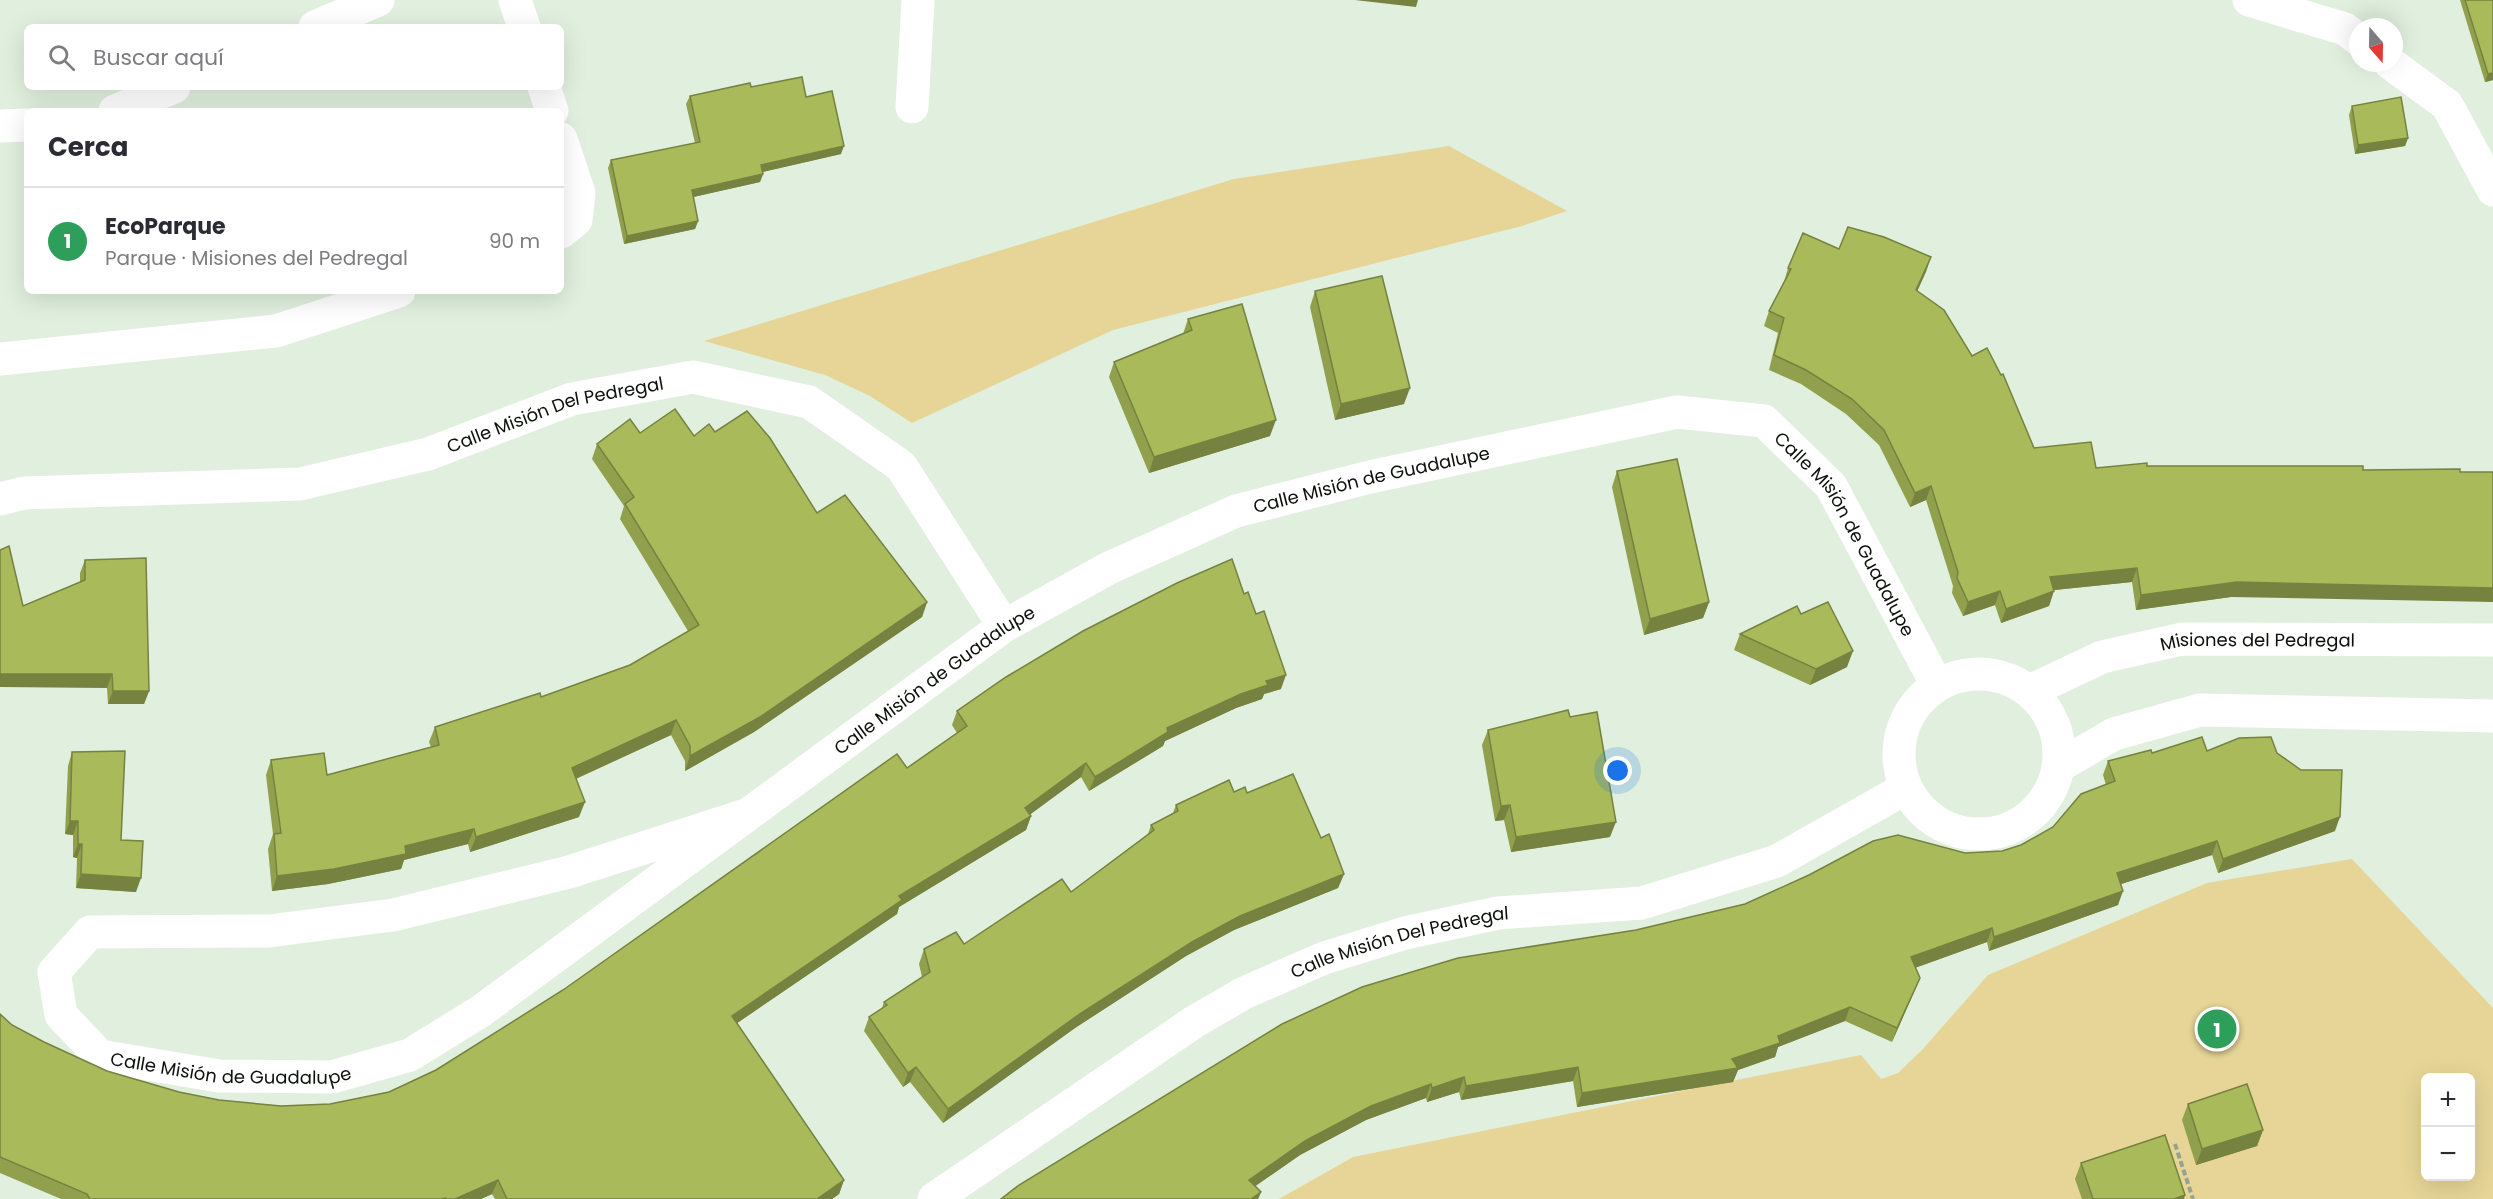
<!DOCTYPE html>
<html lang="es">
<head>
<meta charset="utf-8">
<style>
  :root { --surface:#fff; --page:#f2f2f3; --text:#2b2b33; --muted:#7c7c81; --line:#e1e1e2; --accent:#a60d20 }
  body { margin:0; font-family:Poppins,sans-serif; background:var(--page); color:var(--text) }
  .controls { position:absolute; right:18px; bottom:18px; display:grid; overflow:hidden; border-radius:9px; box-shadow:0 6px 24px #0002 }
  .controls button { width:54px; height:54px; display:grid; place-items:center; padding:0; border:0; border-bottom:2px solid var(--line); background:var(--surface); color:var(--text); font:30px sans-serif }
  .compass { position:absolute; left:2349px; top:18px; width:54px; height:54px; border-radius:50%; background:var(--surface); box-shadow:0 6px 24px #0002; rotate:160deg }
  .you { position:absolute; left:1618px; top:771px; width:21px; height:21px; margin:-15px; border:4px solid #fff; border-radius:50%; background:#1a73e8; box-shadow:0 0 0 9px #1a73e833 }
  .badge { display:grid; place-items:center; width:39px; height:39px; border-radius:50%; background:var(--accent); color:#fff; font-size:20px; font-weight:700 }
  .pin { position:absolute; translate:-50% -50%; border:3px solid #fff; box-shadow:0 2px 6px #0006 }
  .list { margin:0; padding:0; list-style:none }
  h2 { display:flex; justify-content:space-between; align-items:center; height:78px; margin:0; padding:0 24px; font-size:26px }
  h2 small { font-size:20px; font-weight:400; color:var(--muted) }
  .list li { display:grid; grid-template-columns:39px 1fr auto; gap:18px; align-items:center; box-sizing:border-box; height:108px; padding:0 24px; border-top:2px solid var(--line) }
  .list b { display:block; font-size:22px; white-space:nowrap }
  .list p { margin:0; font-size:20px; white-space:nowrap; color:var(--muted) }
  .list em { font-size:20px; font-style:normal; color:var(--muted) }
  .icon { flex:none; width:33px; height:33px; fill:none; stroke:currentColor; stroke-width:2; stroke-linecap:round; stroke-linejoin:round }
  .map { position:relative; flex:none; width:2493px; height:1199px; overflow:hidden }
  .search { position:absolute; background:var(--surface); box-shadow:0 6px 24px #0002; left:24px; top:24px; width:540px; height:66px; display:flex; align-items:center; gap:15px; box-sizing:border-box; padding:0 21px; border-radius:9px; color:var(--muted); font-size:22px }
  .panel { position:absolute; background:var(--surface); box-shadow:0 6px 24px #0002; left:24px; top:108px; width:540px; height:186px; border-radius:9px }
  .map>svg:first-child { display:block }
  .park { fill:#e6d597; fill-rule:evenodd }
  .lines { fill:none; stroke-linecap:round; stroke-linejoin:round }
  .path { stroke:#96a194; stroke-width:4; stroke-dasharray:6 3; stroke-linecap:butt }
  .minor { stroke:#fff; stroke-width:33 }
  .wall { fill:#90a04d }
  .shaded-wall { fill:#76823f }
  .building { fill:#a8ba5a; stroke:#76823f; stroke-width:1.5 }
  .labels { text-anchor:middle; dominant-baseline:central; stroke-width:4.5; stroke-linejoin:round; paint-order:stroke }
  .street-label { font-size:18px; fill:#0c110c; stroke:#edfceb }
</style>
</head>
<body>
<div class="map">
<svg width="2493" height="1199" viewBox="0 0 2493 1199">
  <rect width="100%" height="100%" fill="#e0efde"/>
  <g class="park">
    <path d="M 1449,146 L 1567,211 L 1522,226 L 1113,330 L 912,423 L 870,396 L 825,375 L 704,341 L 1234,179 Z"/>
    <path d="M 2352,859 L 2493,1008 L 2493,1199 L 1279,1199 L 1353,1157 L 1861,1055 L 1881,1079 L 1898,1073 L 1922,1050 L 1988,975 L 2207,883 ZM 2426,1078 L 2470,1078 L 2470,1176 L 2426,1176 Z"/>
  </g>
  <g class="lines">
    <path class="path" d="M 2175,1144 L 2193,1199"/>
    <g class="minor">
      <path d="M 515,0 L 524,27"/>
      <path d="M 2249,0 L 2345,29 L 2358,39"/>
      <path d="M 315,27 L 378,0"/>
      <path d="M 2390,63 L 2447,105 L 2493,190"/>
      <path d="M 544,87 L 552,111"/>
      <path d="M 912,107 L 918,0"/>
      <path d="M 115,111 L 174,87"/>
      <path d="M 0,126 L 27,125"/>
      <path d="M 561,139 L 579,193 L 576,220 L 561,232"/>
      <path d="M 0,359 L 276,331 L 399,291"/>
      <path id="s1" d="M 0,499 L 24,493 L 300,484 L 428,454 L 572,399 L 693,377 L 809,402 L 901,466 L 1004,626"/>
      <circle cx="1979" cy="754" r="80"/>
      <path id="s2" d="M 2030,691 L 2102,657 L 2182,639 L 2493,640"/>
      <path d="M 2059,766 L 2114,734 L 2200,710 L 2493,716"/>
      <path id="s3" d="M 746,815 L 569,872 L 393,915 L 269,931 L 90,932 L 54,972 L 61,1015 L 100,1056 L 219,1076 L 332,1077 L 410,1055 L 481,1011 L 1004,626 L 1109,568 L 1236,511 L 1370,477 L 1677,412 L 1764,421 L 1831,486 L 1937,685"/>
      <path id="s4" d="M 934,1199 L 1194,1022 L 1244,993 L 1324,958 L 1405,933 L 1498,913 L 1642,903 L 1777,861 L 1906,788"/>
    </g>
  </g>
  <g class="wall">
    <path d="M 2460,0 L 2493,0 L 2493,80 L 2485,82 Z"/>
    <path d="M 751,87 L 806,97 L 841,154 L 763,172 L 763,174 L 760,182 L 693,197 L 698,221 L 695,229 L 624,244 L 608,168 L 611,160 L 695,143 L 686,104 L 690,96 Z"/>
    <path d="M 2352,106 L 2408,138 L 2405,146 L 2355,154 L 2349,115 Z"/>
    <path d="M 1839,249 L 1931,257 L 1917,291 L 1972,356 L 2034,448 L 2096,468 L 2147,466 L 2231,597 L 2136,610 L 2132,582 L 2054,590 L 2049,606 L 2001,623 L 1995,605 L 1963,616 L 1952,593 L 1953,586 L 1926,500 L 1910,507 L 1879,445 L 1846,414 L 1801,384 L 1769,370 L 1778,333 L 1764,326 L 1769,311 L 1784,282 L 1788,268 Z"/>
    <path d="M 1315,291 L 1404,404 L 1335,420 L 1310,307 Z"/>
    <path d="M 1188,319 L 1270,436 L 1149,473 L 1109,377 L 1114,362 L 1183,334 Z"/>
    <path d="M 715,432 L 927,602 L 922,617 L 754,732 L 685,771 L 685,761 L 671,735 L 576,779 L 579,817 L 470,852 L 468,844 L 404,860 L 401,869 L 328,884 L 272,891 L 268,849 L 273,834 L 266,775 L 271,760 L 327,775 L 431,747 L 429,742 L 435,727 L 541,697 L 630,665 L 688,631 L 620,519 L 624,506 L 592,459 L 597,444 L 640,433 L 694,436 Z"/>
    <path d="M 1617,471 L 1709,602 L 1703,618 L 1644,635 L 1612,487 Z"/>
    <path d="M 85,560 L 149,691 L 144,704 L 108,704 L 107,688 L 23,606 L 80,582 L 80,573 Z"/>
    <path d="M 1244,594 L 1281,689 L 1264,694 L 1262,699 L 1236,708 L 1165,741 L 1163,746 L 1089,791 L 1081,777 L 1030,814 L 1031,816 L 1026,830 L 899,907 L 897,914 L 737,1023 L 844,1180 L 839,1194 L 832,1199 L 495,1199 L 492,1194 L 481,1199 L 61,1199 L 0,1173 L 0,1014 L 12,1025 L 44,1042 L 107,1071 L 179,1092 L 219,1100 L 281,1106 L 330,1104 L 389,1092 L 436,1070 L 563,990 L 907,768 L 957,733 L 952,725 L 957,711 Z"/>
    <path d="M 1740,634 L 1847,667 L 1810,685 L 1734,650 Z"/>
    <path d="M 1488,730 L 1610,837 L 1511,852 L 1504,820 L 1495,821 L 1482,745 Z"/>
    <path d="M 2207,751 L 2277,753 L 2335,831 L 2218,873 L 2212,855 L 2121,884 L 2118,905 L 1989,951 L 1987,942 L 1915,968 L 1914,992 L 1892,1042 L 1845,1021 L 1778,1047 L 1775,1057 L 1738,1070 L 1733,1082 L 1577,1107 L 1573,1081 L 1461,1100 L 1459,1092 L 1427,1102 L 1426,1098 L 1366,1120 L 1300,1155 L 1255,1186 L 1261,1192 L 1258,1199 L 1001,1199 L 1636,930 L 1965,853 L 2002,851 L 2021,845 L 2053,827 L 2106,785 L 2103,775 L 2108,761 L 2152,753 Z"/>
    <path d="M 72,752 L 121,840 L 136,892 L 76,888 L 77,858 L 73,857 L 73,835 L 65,834 L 68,766 Z"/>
    <path d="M 1234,792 L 1247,793 L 1321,838 L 1344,874 L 1338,888 L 1234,930 L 1186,956 L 1075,1028 L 943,1123 L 910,1082 L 903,1087 L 864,1031 L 869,1017 L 882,1008 L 884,1002 L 922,977 L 919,964 L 924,949 L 964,944 L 1071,892 L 1148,834 L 1151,825 L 1173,813 L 1176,805 Z"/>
    <path d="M 2188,1104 L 2263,1130 L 2257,1146 L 2196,1165 L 2182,1120 Z"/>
    <path d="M 2081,1163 L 2184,1199 L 2082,1199 L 2075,1179 Z"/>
  </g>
  <g class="shaded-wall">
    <path d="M 1355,0 L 1418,0 L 1416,7 Z"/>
    <path d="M 2493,73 L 2493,80 L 2485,82 L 2488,74 Z"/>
    <path d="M 2408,138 L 2405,146 L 2355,154 L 2358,145 Z"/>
    <path d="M 844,146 L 841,154 L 758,173 L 761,165 Z"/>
    <path d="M 763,174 L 760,182 L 689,198 L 692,190 Z"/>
    <path d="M 698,221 L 695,229 L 624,244 L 627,236 Z"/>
    <path d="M 1931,257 L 1926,272 L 1911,305 L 1916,290 Z"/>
    <path d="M 1410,388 L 1404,404 L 1335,420 L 1341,404 Z"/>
    <path d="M 1276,420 L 1270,436 L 1149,473 L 1154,457 Z"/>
    <path d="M 1931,486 L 1926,500 L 1910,507 L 1915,493 Z"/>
    <path d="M 2137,568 L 2132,582 L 2045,591 L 2050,577 Z"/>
    <path d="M 2237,582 L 2493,588 L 2493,602 L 2231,597 L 2136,610 L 2141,595 Z"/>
    <path d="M 2000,591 L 1995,605 L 1963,616 L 1968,602 Z"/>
    <path d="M 2054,591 L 2049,606 L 2001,623 L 2006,609 Z"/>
    <path d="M 927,602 L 922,617 L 754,732 L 685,771 L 690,756 Z"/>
    <path d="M 1709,602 L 1703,618 L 1644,635 L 1650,619 Z"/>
    <path d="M 1853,651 L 1847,667 L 1810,685 L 1816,669 Z"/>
    <path d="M 0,674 L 112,674 L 107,688 L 0,687 Z"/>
    <path d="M 1286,675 L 1281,689 L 1264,694 L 1262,699 L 1236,708 L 1165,741 L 1163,746 L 1089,791 L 1095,777 L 1167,728 L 1266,681 Z"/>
    <path d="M 113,691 L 149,691 L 144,704 L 108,704 Z"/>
    <path d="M 676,720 L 671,735 L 566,783 L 572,768 Z"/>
    <path d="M 1086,763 L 1081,777 L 1020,822 L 1025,808 Z"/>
    <path d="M 585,802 L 579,817 L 470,852 L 476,837 Z"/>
    <path d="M 1510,805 L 1504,820 L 1495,821 L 1501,806 Z"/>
    <path d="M 1031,816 L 1026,830 L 899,907 L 897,914 L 727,1030 L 732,1016 L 899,896 Z"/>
    <path d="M 2340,817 L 2335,831 L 2218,873 L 2223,859 Z"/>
    <path d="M 70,821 L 78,821 L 73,835 L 65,834 Z"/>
    <path d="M 1616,822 L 1610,837 L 1511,852 L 1516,837 Z"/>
    <path d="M 474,829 L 468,844 L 404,860 L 401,869 L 328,884 L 272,891 L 277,876 Z"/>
    <path d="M 2217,841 L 2212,855 L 2112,887 L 2117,873 Z"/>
    <path d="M 78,844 L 82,844 L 77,858 L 73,857 Z"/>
    <path d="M 81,874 L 141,878 L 136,892 L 76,888 Z"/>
    <path d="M 1344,874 L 1338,888 L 1234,930 L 1186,956 L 1075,1028 L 943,1123 L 948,1109 L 1081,1013 L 1192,942 L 1240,916 Z"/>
    <path d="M 2123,891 L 2118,905 L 1989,951 L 1994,937 Z"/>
    <path d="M 1992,928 L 1987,942 L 1906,971 L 1911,957 Z"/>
    <path d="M 1920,978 L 1914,992 L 1892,1042 L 1897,1028 Z"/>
    <path d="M 1850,1007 L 1845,1021 L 1778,1047 L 1775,1057 L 1738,1070 L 1733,1082 L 1577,1107 L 1582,1093 L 1732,1059 L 1778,1036 Z"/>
    <path d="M 916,1067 L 910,1082 L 903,1087 L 908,1073 Z"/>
    <path d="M 1578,1067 L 1573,1081 L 1461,1100 L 1466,1086 Z"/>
    <path d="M 1464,1077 L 1459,1092 L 1427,1102 L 1432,1088 Z"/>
    <path d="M 1431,1084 L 1426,1098 L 1366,1120 L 1300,1155 L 1244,1194 L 1249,1180 L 1305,1141 L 1371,1106 Z"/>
    <path d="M 2263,1130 L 2257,1146 L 2196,1165 L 2202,1149 Z"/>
    <path d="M 498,1180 L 492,1194 L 481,1199 L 455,1199 Z"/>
    <path d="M 844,1180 L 839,1194 L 832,1199 L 817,1199 Z"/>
    <path d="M 1261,1192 L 1258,1199 L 1251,1199 Z"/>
    <path d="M 2185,1195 L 2184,1199 L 2174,1199 Z"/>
  </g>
  <g class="building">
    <path d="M 2465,0 L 2493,0 L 2493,73 L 2488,74 Z"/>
    <path d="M 802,77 L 806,97 L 832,91 L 844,146 L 761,165 L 763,174 L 692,190 L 698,221 L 627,236 L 611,160 L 700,142 L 690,96 L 750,83 L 751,87 Z"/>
    <path d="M 2401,97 L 2408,138 L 2358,145 L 2352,106 Z"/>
    <path d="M 1848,227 L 1884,237 L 1931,257 L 1916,290 L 1944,310 L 1972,356 L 1987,348 L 2001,375 L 2003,374 L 2034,448 L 2091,442 L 2096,468 L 2147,463 L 2147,466 L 2363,466 L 2363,470 L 2460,469 L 2460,472 L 2493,472 L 2493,588 L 2237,582 L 2141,595 L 2137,568 L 2050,577 L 2054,591 L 2006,609 L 2000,591 L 1968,602 L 1957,578 L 1958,572 L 1931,486 L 1915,493 L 1884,430 L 1852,399 L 1806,370 L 1774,355 L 1784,318 L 1769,311 L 1791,269 L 1788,268 L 1803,233 L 1839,249 Z"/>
    <path d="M 1382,276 L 1410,388 L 1341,404 L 1315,291 Z"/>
    <path d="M 1242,304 L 1276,420 L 1154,457 L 1114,362 L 1192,330 L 1188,319 Z"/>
    <path d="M 675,409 L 694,436 L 709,424 L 715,432 L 747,411 L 770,438 L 817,513 L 845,495 L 927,602 L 760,717 L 690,756 L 690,746 L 676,720 L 572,768 L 585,802 L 476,837 L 474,829 L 405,846 L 406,854 L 334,869 L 277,876 L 274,834 L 281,833 L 271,760 L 324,753 L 327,775 L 439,745 L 435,727 L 540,693 L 541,697 L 630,665 L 699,625 L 625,504 L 634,497 L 597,444 L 630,419 L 640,433 Z"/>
    <path d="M 1677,459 L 1709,602 L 1650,619 L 1617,471 Z"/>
    <path d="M 9,546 L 23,606 L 85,580 L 85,560 L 146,558 L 149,691 L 113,691 L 112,674 L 0,674 L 0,550 Z"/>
    <path d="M 1232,559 L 1244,594 L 1248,592 L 1256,614 L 1264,611 L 1286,675 L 1266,681 L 1268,685 L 1241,694 L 1167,728 L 1168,732 L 1095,777 L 1086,763 L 1025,808 L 1031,816 L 899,896 L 902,900 L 732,1016 L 844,1180 L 817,1199 L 507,1199 L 498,1180 L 455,1199 L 447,1199 L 446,1198 L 441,1199 L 90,1199 L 87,1194 L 0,1157 L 0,1014 L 12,1025 L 44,1042 L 107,1071 L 179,1092 L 219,1100 L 281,1106 L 330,1104 L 389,1092 L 436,1070 L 563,990 L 897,754 L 907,768 L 967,726 L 957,711 L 1006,677 L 1083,631 L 1177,583 Z"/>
    <path d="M 1828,602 L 1853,651 L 1816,669 L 1740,634 L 1797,606 L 1801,614 Z"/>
    <path d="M 1568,710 L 1570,717 L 1597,712 L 1616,822 L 1516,837 L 1510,805 L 1501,806 L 1488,730 Z"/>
    <path d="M 2202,737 L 2207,751 L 2239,738 L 2271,737 L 2277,753 L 2301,770 L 2342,770 L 2340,817 L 2223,859 L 2217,841 L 2117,873 L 2123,891 L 1994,937 L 1992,928 L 1911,957 L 1920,978 L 1897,1028 L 1850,1007 L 1778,1036 L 1780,1043 L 1732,1059 L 1738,1068 L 1582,1093 L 1578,1067 L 1466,1086 L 1464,1077 L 1432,1088 L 1431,1084 L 1371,1106 L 1305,1141 L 1249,1180 L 1261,1192 L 1251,1199 L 1001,1199 L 1019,1185 L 1282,1024 L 1362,987 L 1458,958 L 1636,930 L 1745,904 L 1809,875 L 1873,841 L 1898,835 L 1965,853 L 2002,851 L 2021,845 L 2053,827 L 2081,794 L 2115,781 L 2108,761 L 2151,750 L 2152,753 Z"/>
    <path d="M 125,751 L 121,840 L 143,841 L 141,878 L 81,874 L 82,844 L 78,844 L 78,821 L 70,821 L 72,752 Z"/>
    <path d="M 1293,774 L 1321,838 L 1329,834 L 1344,874 L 1240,916 L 1192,942 L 1081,1013 L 948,1109 L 916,1067 L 908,1073 L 869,1017 L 887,1005 L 884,1002 L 930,972 L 924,949 L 956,932 L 964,944 L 1062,879 L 1071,892 L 1154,830 L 1151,825 L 1178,811 L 1176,805 L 1229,780 L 1234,792 L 1245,787 L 1247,793 Z"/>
    <path d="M 2247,1084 L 2263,1130 L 2202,1149 L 2188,1104 Z"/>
    <path d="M 2165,1135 L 2185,1195 L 2174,1199 L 2093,1199 L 2081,1163 Z"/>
  </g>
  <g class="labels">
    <g class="street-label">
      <text stroke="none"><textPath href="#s1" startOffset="566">Calle Misión Del Pedregal</textPath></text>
      <text stroke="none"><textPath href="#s3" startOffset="2271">Calle Misión de Guadalupe</textPath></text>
      <text stroke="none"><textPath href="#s3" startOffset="2812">Calle Misión de Guadalupe</textPath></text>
      <text stroke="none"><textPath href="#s2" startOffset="237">Misiones del Pedregal</textPath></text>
      <text stroke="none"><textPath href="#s3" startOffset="1785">Calle Misión de Guadalupe</textPath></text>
      <text stroke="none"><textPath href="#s4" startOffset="537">Calle Misión Del Pedregal</textPath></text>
      <text stroke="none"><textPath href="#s3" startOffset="957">Calle Misión de Guadalupe</textPath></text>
    </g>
  </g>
</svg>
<div class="controls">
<button>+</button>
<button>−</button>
</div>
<svg class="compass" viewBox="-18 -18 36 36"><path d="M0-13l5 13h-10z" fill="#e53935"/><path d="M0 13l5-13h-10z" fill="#7c7c81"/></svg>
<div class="you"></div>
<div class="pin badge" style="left:2217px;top:1029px;background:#2e9e5b">1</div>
<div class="search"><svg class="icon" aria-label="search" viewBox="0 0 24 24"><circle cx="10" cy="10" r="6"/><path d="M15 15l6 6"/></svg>Buscar aquí</div>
<section class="panel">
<h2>Cerca<small></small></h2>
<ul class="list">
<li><span class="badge" style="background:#2e9e5b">1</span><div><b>EcoParque</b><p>Parque · Misiones del Pedregal</p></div><em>90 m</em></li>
</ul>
</section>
</div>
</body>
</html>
